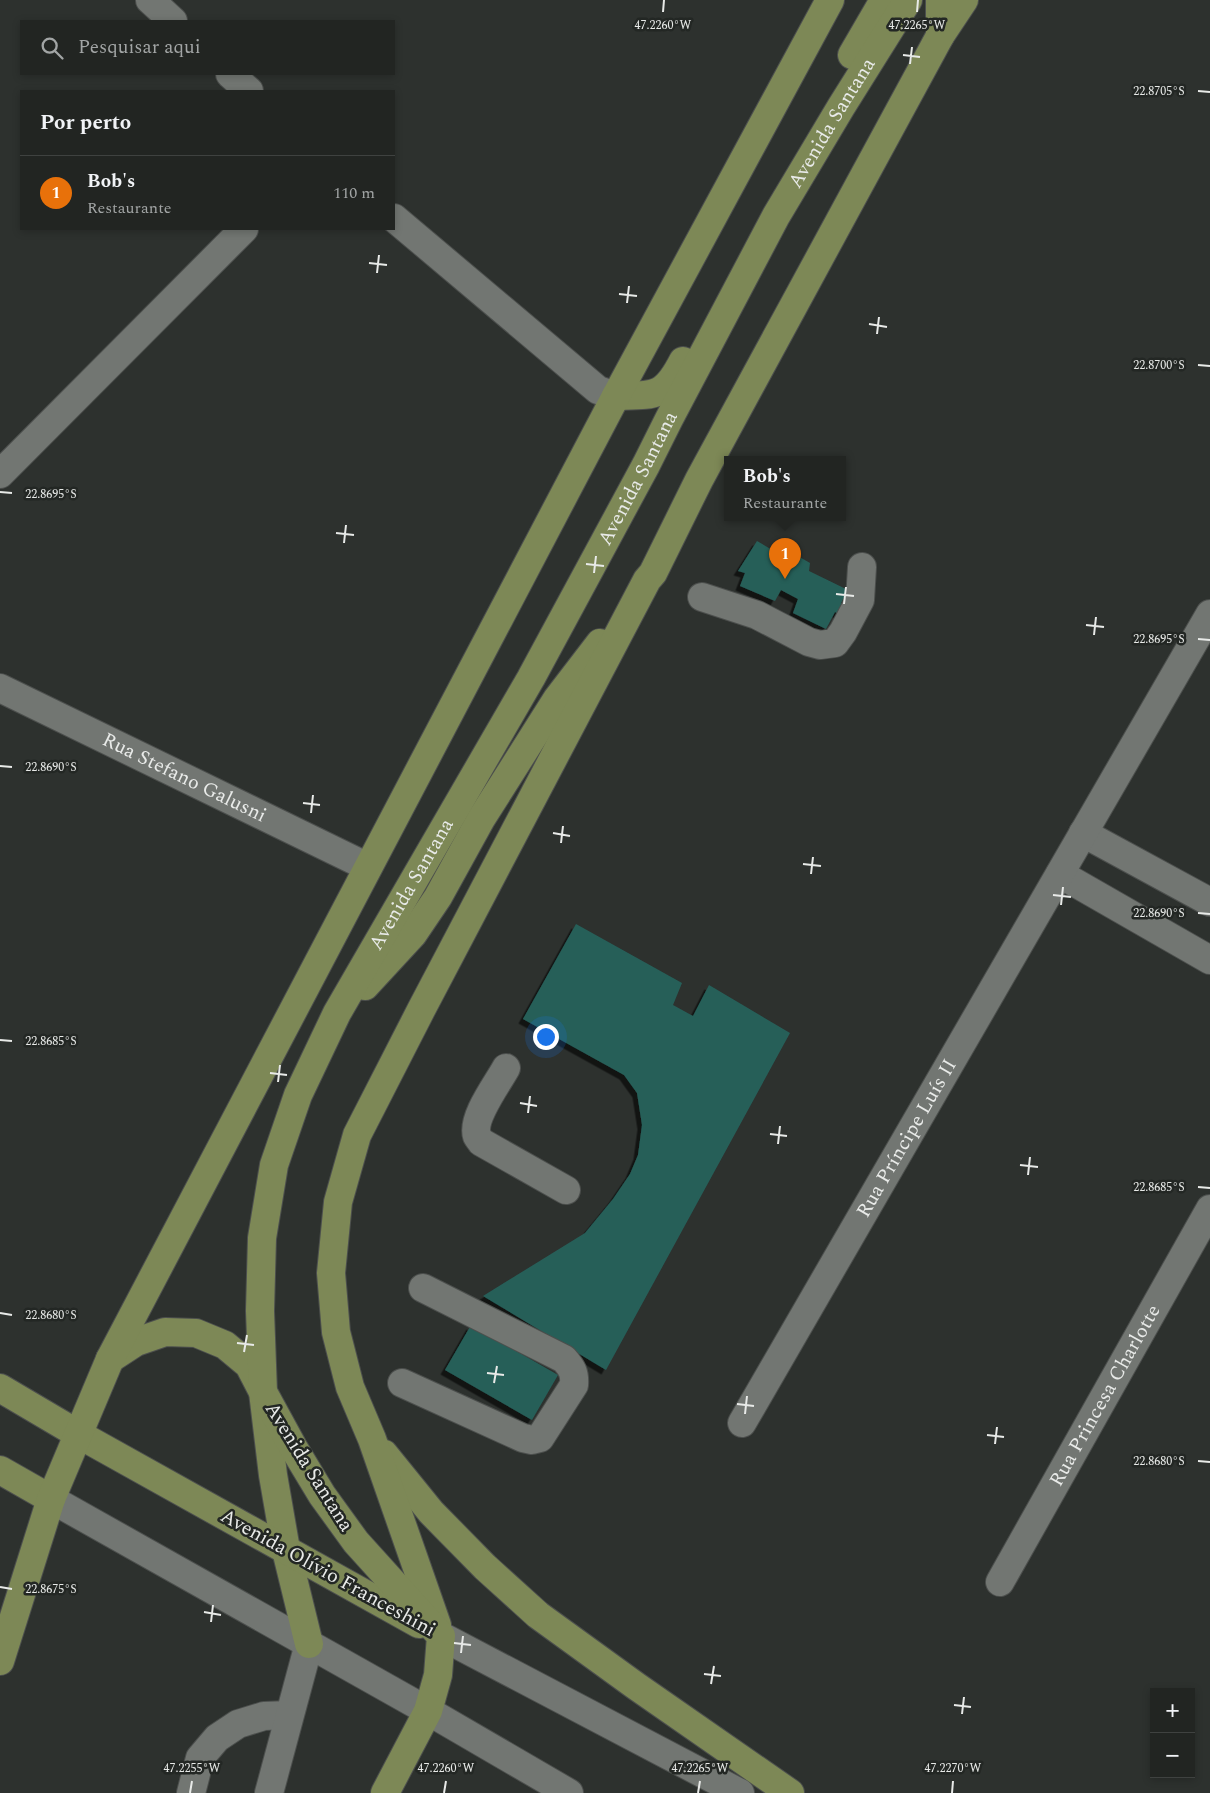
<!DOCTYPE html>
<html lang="pt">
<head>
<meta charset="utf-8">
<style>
  :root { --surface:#222522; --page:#2a2d2a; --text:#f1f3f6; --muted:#a2a5a5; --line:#3f4240; --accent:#de98f2 }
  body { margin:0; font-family:Spectral,serif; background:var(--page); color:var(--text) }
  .controls { position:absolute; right:15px; bottom:15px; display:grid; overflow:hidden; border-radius:0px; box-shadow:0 2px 8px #0003 }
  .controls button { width:45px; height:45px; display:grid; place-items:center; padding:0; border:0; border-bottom:1px solid var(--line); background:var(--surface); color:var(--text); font:25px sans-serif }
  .you { position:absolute; left:545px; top:1036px; width:18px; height:18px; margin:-12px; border:4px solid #fff; border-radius:50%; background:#1a73e8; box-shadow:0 0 0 8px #1a73e833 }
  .badge { display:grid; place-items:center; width:32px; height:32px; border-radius:50%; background:var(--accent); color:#fff; font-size:16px; font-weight:700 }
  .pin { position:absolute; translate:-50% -41px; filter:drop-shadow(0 1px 2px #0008) }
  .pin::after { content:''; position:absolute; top:26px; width:18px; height:15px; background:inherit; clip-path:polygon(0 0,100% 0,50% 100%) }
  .popup { position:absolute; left:724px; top:456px; width:122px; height:65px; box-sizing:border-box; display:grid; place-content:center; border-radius:0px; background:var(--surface); filter:drop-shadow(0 1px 4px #0005); font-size:16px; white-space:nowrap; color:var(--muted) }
  .popup b { font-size:19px; color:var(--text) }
  .popup::after { content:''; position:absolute; left:50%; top:100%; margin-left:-10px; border:10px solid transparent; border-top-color:var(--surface) }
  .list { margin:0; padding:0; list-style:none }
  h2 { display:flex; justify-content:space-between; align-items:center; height:65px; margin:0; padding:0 20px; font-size:21px }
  h2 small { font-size:16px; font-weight:400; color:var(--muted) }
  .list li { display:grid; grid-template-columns:32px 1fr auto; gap:15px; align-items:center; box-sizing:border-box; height:75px; padding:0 20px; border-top:1px solid var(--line) }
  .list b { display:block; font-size:19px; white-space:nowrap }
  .list p { margin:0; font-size:16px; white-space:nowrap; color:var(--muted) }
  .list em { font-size:16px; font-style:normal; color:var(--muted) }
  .icon { flex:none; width:28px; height:28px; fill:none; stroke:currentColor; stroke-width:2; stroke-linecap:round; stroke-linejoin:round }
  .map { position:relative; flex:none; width:1210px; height:1793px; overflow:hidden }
  .search { position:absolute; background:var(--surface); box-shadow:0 2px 8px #0003; left:20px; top:20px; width:375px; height:55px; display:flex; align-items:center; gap:12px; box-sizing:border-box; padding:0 18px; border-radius:0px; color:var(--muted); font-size:19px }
  .panel { position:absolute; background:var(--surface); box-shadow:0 2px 8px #0003; left:20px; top:90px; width:375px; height:140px; border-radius:0px }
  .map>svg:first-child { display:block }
  .building { fill:#265f59; filter:url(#shadow) }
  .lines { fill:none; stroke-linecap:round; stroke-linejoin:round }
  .minor-casing { stroke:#4c4f4d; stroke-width:30 }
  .major-casing { stroke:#4c4f4d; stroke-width:30 }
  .minor { stroke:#727672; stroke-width:28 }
  .major { stroke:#7d8856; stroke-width:28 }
  .ticks { fill:none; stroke:#e8eae8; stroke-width:2 }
  .labels { text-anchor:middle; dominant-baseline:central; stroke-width:5; stroke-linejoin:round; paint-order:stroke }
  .street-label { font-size:20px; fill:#e8eae8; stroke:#232724 }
  .ticks-label { font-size:12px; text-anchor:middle; fill:#e8eae8; stroke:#232724; stroke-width:5; stroke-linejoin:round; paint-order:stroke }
</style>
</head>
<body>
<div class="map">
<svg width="1210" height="1793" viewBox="0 0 1210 1793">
  <defs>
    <filter id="shadow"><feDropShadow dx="-4.5" dy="4.5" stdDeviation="0" flood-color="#0009"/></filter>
  </defs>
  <rect width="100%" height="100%" fill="#2d312e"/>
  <g class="building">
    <path d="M 757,541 L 793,562 L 796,555 L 810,563 L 809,571 L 848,590 L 841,603 L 849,608 L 846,618 L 835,612 L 826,629 L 793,613 L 798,599 L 781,590 L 775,601 L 740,586 L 745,573 L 738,571 Z"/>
    <path d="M 576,924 L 682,983 L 673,1005 L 693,1016 L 709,985 L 790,1033 L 606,1370 L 483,1296 L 585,1233 L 613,1199 L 630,1174 L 638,1155 L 642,1125 L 637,1093 L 624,1075 L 523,1019 Z"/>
    <path d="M 471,1325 L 558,1375 L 532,1420 L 445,1370 Z"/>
  </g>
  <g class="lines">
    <g class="minor-casing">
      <g id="minor">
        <path d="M 150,0 L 173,21"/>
        <path d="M 230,74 L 249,91"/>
        <path d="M 394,218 L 598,390 L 616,396"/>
        <path d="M 0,474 L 244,229"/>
        <path d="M 702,597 L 757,615 L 809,642 L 820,645 L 835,643 L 843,632 L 860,600 L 862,567"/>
        <path id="s1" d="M 0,688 L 368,867"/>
        <path d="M 1083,833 L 1210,902"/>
        <path d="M 1060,874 L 1210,960"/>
        <path d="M 506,1068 C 498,1083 471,1118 477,1136 C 478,1138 480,1140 481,1142 L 566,1190"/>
        <path d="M 402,1383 L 523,1438 L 532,1440 L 540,1438 L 574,1385 C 575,1373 572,1368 564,1359 L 423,1288"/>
        <path id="s2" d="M 742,1423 L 1210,614"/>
        <path d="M 51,1499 L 428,1711 L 569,1793"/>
        <path id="s3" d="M 1000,1582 L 1210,1209"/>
        <path d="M 441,1636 L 740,1793"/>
        <path d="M 191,1793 L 200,1758 L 217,1738 L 238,1724 L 264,1716 L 289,1715"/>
        <path d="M 269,1793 L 309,1644"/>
      </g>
    </g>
    <g class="major-casing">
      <g id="major">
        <path d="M 940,36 L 964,0"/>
        <path d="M 852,55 L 884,0"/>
        <path d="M 616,396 C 655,395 664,398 683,361"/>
        <path d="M 365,986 L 413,934 L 438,897 L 481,819 L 557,699 L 600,643"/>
        <path d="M 110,1359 L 136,1342 L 165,1332 L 196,1333 L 225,1345 L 249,1365 L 263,1392 L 273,1475 L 286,1550 L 309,1644"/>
        <path d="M 0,1388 L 78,1434 L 419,1624"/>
        <path d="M 384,1454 L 431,1512 L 485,1567 L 538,1615 L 636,1686 L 790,1793"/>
        <path d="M 0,1470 L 51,1499"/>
        <path d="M 437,1625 L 372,1439 L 350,1387 L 336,1332 L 331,1273 L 338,1202 L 357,1135 L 421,1010 L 647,580 L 653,573 L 699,480 L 940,36 L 940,0"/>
        <path d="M 0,1661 L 51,1499 L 110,1359 L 616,396 L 830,0"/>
        <path id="s4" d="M 385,1793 L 428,1711 L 438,1675 L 441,1636 L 356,1542 L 322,1495 L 293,1447 L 263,1392 L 260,1311 L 262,1238 L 274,1165 L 298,1095 L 337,1013 L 531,678 L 646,465 L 669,419 L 776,216 L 841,107 L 908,0"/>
      </g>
    </g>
    <use href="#minor" class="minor"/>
    <use href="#major" class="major"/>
  </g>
  <path class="ticks" d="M 663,12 L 664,0M 917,12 L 918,0M 903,55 L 920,57M 910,64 L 912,47M 1198,91 L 1210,92M 369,263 L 387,265M 377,273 L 379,255M 619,294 L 637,296M 627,303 L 629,286M 869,324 L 887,327M 877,334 L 879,317M 1198,365 L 1210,366M 0,492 L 12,493M 336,533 L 354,535M 344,543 L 346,525M 586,564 L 604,566M 594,573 L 596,556M 836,594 L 854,596M 844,604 L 846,587M 1086,625 L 1104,627M 1094,635 L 1096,617M 1198,639 L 1210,640M 0,766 L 12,767M 303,803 L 320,805M 311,813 L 313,795M 553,833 L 570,836M 561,843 L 563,826M 803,864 L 821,866M 811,874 L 813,857M 1053,895 L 1071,897M 1061,905 L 1063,887M 1198,913 L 1210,914M 0,1040 L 12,1041M 270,1073 L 287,1075M 278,1082 L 280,1065M 520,1103 L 537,1106M 528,1113 L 530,1096M 770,1134 L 787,1136M 778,1144 L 780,1126M 1020,1165 L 1038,1167M 1028,1175 L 1030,1157M 1198,1187 L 1210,1188M 0,1313 L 12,1315M 237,1343 L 254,1345M 244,1352 L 247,1335M 487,1373 L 504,1375M 494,1383 L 497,1366M 737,1404 L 754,1406M 745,1414 L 747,1396M 987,1435 L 1004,1437M 995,1444 L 997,1427M 1198,1461 L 1210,1462M 0,1587 L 12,1589M 204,1612 L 221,1615M 211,1622 L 213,1605M 454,1643 L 471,1645M 461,1653 L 463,1636M 704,1674 L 721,1676M 711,1684 L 714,1666M 954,1705 L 971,1707M 962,1714 L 964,1697M 190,1793 L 192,1781M 444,1793 L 446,1781M 698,1793 L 700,1781M 952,1793 L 953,1781"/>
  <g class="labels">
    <g class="street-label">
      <text stroke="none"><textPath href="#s4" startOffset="1884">Avenida Santana</textPath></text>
      <text stroke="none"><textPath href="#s4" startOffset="1479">Avenida Santana</textPath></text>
      <text stroke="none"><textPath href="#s1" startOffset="205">Rua Stefano Galusni</textPath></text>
      <text stroke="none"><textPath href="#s4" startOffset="1014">Avenida Santana</textPath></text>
      <text stroke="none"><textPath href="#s2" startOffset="329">Rua Príncipe Luís II</textPath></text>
      <text stroke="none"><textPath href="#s3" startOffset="214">Rua Princesa Charlotte</textPath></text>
      <text transform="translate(309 1467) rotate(58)">Avenida Santana</text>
      <text transform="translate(328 1573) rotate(29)">Avenida Olívio Franceshini</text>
    </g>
  </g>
  <g class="ticks-label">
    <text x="663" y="29">47.2260°W</text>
    <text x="917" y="29">47.2265°W</text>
    <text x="1159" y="95">22.8705°S</text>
    <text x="1159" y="369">22.8700°S</text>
    <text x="51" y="498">22.8695°S</text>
    <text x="1159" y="643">22.8695°S</text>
    <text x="51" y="771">22.8690°S</text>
    <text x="1159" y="917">22.8690°S</text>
    <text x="51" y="1045">22.8685°S</text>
    <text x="1159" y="1191">22.8685°S</text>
    <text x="51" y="1319">22.8680°S</text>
    <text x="1159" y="1465">22.8680°S</text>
    <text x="51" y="1593">22.8675°S</text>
    <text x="192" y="1772">47.2255°W</text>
    <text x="446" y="1772">47.2260°W</text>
    <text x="700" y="1772">47.2265°W</text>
    <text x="953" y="1772">47.2270°W</text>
  </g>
</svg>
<div class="controls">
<button>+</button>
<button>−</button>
</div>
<div class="you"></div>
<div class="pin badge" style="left:785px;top:579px;background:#e8710a">1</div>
<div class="popup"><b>Bob's</b>Restaurante</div>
<div class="search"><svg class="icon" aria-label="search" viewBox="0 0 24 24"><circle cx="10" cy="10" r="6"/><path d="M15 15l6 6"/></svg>Pesquisar aqui</div>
<section class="panel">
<h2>Por perto<small></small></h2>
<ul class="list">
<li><span class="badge" style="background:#e8710a">1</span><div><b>Bob's</b><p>Restaurante</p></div><em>110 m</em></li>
</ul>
</section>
</div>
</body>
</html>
